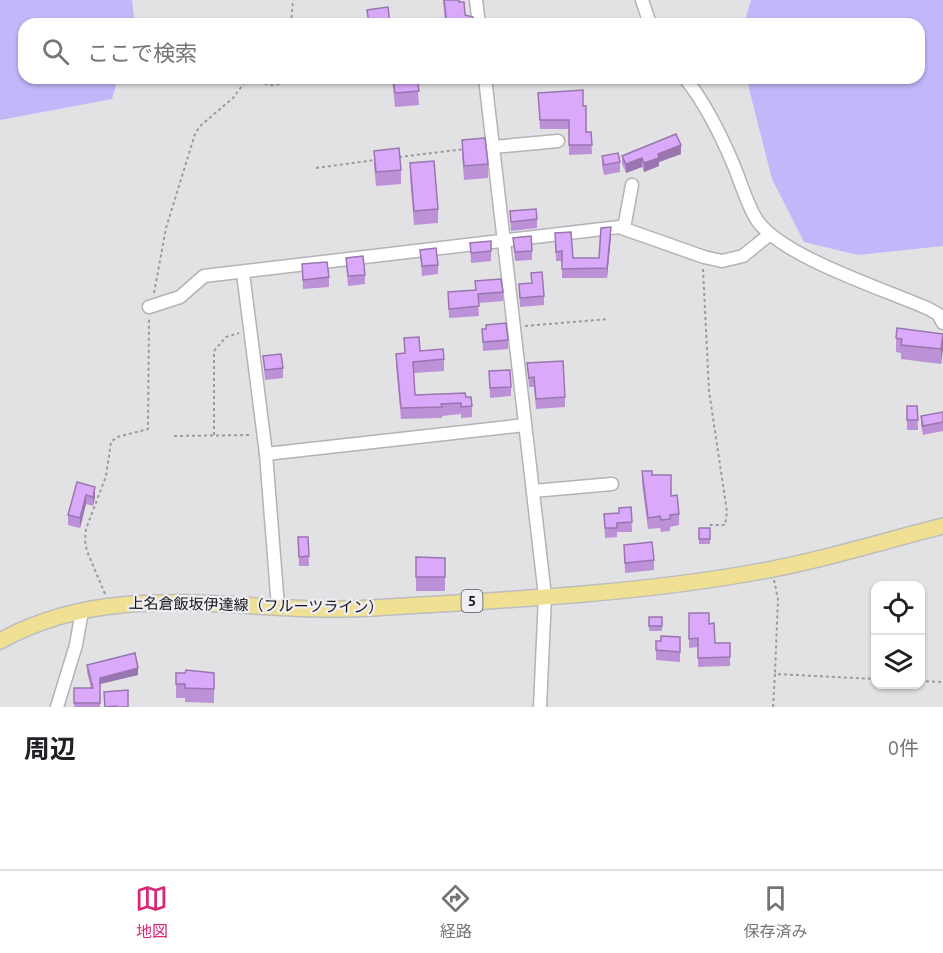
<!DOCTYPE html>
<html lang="ja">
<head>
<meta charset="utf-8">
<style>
  :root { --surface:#fff; --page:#f6f6f6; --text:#202124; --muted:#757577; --line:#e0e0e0; --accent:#db2777 }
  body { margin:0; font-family:Ubuntu,"Noto Sans JP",sans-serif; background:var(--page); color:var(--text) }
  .controls { position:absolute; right:18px; bottom:18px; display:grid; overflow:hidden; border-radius:12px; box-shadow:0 2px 4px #0004 }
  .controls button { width:54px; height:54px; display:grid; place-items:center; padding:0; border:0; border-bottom:2px solid var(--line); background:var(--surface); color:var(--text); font:30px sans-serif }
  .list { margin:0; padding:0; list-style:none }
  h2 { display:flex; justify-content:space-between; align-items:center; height:78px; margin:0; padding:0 24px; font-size:26px }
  h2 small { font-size:20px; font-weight:400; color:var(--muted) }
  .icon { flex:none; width:33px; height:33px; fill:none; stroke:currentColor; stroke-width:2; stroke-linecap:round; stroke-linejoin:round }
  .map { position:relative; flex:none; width:943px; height:707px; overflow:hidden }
  .search { position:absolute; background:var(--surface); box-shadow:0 2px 4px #0004; left:18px; right:18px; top:18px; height:66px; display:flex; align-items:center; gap:15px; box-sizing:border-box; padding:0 21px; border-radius:18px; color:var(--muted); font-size:22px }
  .sheet { height:162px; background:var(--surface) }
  nav { display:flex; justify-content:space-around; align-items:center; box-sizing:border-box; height:84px; border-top:2px solid var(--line); background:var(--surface); font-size:16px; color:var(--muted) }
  nav a { display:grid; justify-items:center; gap:3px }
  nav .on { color:var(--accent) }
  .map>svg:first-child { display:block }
  .green { fill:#c1b7f9 }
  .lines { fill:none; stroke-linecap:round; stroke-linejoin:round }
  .minor-casing { stroke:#b3b3b6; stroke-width:15 }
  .major-casing { stroke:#bdbdbe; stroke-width:18 }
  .path { stroke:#9b9b9e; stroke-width:2; stroke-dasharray:3 3; stroke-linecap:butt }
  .minor { stroke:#fff; stroke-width:12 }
  .major { stroke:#f0e094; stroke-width:15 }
  .wall { fill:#bc91d7 }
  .shaded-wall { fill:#9976af }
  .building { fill:#dba9fa; stroke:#9976af; stroke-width:1.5 }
  .labels { text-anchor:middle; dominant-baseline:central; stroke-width:4.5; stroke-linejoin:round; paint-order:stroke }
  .shield { fill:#efeff3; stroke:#565659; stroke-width:1.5 }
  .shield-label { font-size:14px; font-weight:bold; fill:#151517 }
  .street-label { font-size:15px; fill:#151517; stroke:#efeff3 }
</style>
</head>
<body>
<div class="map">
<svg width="943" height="707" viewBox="0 0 943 707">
  <rect width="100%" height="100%" fill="#e2e2e5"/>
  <g class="green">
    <path d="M 0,0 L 132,0 L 135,24 L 24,24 L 24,78 L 118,78 L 112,99 L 0,120 Z"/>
    <path d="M 751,0 L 943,0 L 943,246 L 858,255 L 804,242 L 772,179 L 749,89 L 748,78 L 919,78 L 919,24 L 744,24 Z"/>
  </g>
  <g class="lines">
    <g class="minor-casing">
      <g id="minor">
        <path d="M 476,0 L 479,24"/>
        <path d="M 642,0 L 650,24"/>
        <path d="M 485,78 L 545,596 L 540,707"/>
        <path d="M 685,78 C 706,104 721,135 734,166 C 741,183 746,201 755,217 C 776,255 886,290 927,308 L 938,314 L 943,323"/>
        <path d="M 493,147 L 558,141"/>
        <path d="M 624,228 L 632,185"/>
        <path d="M 243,273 L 266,454 L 278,607"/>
        <path d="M 149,307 L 180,297 L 204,276 L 619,227 L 704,257 L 722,261 L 743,256 L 770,234"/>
        <path d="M 266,454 L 525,425"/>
        <path d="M 533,491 L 612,484"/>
        <path d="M 57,707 L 76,645 L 82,611"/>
      </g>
    </g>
    <g class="major-casing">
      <path id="major" d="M 0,641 C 120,575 245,616 373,608 C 499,600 627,595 751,573 C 816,562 880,542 943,526"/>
    </g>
    <g class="path">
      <path d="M 291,24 L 293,0"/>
      <path d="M 254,78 C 266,86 277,89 287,78"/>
      <path d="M 399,157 L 465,149"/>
      <path d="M 316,168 L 375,160"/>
      <path d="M 703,269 L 709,391 L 727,512 L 725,525 L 709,525"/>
      <path d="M 154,293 L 166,228 L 195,134 L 200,126 L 233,98 L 248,78"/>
      <path d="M 525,326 L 608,319"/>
      <path d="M 214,435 L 214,351 L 226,337 L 239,333"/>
      <path d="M 174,436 L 252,435"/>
      <path d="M 774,580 L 778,599 L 775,673"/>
      <path d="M 105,594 L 87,551 L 85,541 L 86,529 L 106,476 L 111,442 L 117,437 L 148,429 L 149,319"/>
      <path d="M 920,681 L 943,682"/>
      <path d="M 773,707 L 775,674 L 876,679"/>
    </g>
    <use href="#minor" class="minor"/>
    <use href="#major" class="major"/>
  </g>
  <g class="wall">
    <path d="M 443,0 L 459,0 L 459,2 L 465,15 L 473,24 L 445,24 Z"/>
    <path d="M 392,78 L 417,78 L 419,105 L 395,107 Z"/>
    <path d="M 538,93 L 583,106 L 586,132 L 591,132 L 592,154 L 569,155 L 569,129 L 540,129 Z"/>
    <path d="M 462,140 L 488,164 L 488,178 L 464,180 L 462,154 Z"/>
    <path d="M 374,151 L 401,170 L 401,184 L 376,186 L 374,165 Z"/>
    <path d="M 681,154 L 659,162 L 659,166 L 644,172 L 642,167 L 626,173 L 622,164 L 622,156 Z"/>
    <path d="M 602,156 L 620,162 L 620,172 L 604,175 L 602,166 Z"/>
    <path d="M 410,163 L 438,209 L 438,223 L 414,225 L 410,177 Z"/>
    <path d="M 510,211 L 537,219 L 537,228 L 511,231 Z"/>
    <path d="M 555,233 L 573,258 L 599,258 L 611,236 L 607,278 L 562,278 L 562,261 L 556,261 Z"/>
    <path d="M 513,238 L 532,251 L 532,260 L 515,261 Z"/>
    <path d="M 470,243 L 491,251 L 491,261 L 471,263 Z"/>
    <path d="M 420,250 L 438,265 L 438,274 L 422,276 Z"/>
    <path d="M 346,258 L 365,275 L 365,284 L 348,286 Z"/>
    <path d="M 302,264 L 329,277 L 329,287 L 303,289 Z"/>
    <path d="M 531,273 L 544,296 L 544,305 L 520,307 L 519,284 L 532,283 Z"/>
    <path d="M 475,281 L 503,292 L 503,301 L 478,303 L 479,316 L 449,318 L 448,292 L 475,290 Z"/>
    <path d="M 482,329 L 508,340 L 508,349 L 483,351 Z"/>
    <path d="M 404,338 L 420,351 L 444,359 L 444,371 L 414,373 L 415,395 L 466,397 L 472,406 L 472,417 L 461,418 L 461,414 L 442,416 L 442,418 L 401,419 L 396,365 L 396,354 L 404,353 Z"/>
    <path d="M 896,338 L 943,348 L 941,364 L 901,359 L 901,353 L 896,352 Z"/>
    <path d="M 263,356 L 283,368 L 283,378 L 265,380 Z"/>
    <path d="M 527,363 L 565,397 L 565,407 L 536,409 L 534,387 L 529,387 Z"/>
    <path d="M 489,371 L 511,387 L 511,396 L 490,398 Z"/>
    <path d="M 907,406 L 917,406 L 918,430 L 907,430 Z"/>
    <path d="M 943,412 L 943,431 L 923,435 L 921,425 L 921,416 Z"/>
    <path d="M 642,471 L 652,475 L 671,496 L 679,514 L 679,525 L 670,527 L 670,531 L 661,532 L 660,528 L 648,529 L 642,483 Z"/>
    <path d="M 77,482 L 95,497 L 93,506 L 86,504 L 80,528 L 68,525 L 68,515 Z"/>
    <path d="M 631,507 L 632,532 L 617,532 L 617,537 L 605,538 L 604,514 L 619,513 Z"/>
    <rect x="699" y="528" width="11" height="16"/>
    <path d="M 298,537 L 308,537 L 309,566 L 299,566 Z"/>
    <path d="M 624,545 L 654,560 L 654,570 L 625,573 Z"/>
    <path d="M 416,557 L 445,558 L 445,591 L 416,591 Z"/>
    <path d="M 689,613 L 709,624 L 715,643 L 730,643 L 730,666 L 698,667 L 698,647 L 689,648 Z"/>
    <rect x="649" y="617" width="13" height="14"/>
    <path d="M 680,637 L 680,662 L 656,660 L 656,641 L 661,641 Z"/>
    <path d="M 87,665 L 138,675 L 100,684 L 100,707 L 74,707 L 74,688 L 91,688 L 87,672 Z"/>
    <path d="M 176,673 L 214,673 L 214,703 L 185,702 L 185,698 L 176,698 Z"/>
  </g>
  <g class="shaded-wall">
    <path d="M 681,145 L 681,154 L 659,162 L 659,166 L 644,172 L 644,163 L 658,154 Z"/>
    <path d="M 642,158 L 642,167 L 626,173 L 626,164 Z"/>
    <path d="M 611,227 L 611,236 L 607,278 L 607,268 Z"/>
    <path d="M 943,334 L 943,348 L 941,364 L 941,349 Z"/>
    <path d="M 95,487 L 95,497 L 93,506 L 93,497 Z"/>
    <path d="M 86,495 L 86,504 L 80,528 L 80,518 Z"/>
    <path d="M 138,668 L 138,675 L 100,684 L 100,678 Z"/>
  </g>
  <g class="building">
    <path d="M 444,0 L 459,0 L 459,2 L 464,2 L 465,15 L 473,17 L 473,24 L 447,24 Z"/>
    <path d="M 388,7 L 390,24 L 369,24 L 367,10 Z"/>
    <path d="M 393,78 L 417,78 L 419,91 L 395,93 Z"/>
    <path d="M 583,90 L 583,106 L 586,106 L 586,132 L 591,132 L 592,145 L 569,145 L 569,120 L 540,120 L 538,93 Z"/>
    <path d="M 676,134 L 681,145 L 658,154 L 659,158 L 644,163 L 642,158 L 626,164 L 622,156 Z"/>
    <path d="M 485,138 L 488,164 L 464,166 L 462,140 Z"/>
    <path d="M 399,148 L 401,170 L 376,172 L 374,151 Z"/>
    <path d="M 618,153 L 620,162 L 604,165 L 602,156 Z"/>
    <path d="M 434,161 L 438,209 L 414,211 L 410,163 Z"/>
    <path d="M 536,209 L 537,219 L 511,222 L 510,211 Z"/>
    <path d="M 611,227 L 607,268 L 562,269 L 562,251 L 556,252 L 555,233 L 571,232 L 573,258 L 599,258 L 601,228 Z"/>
    <path d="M 531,236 L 532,251 L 515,252 L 513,238 Z"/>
    <path d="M 491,241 L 491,251 L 471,253 L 470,243 Z"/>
    <path d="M 436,248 L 438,265 L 422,266 L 420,250 Z"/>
    <path d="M 363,256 L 365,275 L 348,276 L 346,258 Z"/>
    <path d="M 327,262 L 329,277 L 303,280 L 302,264 Z"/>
    <path d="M 542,272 L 544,296 L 520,298 L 519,284 L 532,283 L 531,273 Z"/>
    <path d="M 501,279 L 503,292 L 478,294 L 479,306 L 449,309 L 448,292 L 476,290 L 475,281 Z"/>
    <path d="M 506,323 L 508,340 L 483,342 L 482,329 L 486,329 L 486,325 Z"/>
    <path d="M 897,328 L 943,334 L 941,349 L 901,345 L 902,339 L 896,338 Z"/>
    <path d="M 419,337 L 420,351 L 443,349 L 444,359 L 413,362 L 415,395 L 465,393 L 466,397 L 471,397 L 472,406 L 461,407 L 461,403 L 441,404 L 442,407 L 401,408 L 396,354 L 405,353 L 404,338 Z"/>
    <path d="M 281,354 L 283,368 L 265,370 L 263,356 Z"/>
    <path d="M 563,361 L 565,397 L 536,399 L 534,377 L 529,378 L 527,363 Z"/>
    <path d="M 510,370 L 511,387 L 490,388 L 489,371 Z"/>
    <path d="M 907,406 L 917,406 L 918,420 L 907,420 Z"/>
    <path d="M 943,412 L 943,422 L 923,426 L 921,416 Z"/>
    <path d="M 642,471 L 652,471 L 652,475 L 671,475 L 671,496 L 677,495 L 679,514 L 670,515 L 670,519 L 661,520 L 660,516 L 648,518 Z"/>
    <path d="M 77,482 L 95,487 L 93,497 L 86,495 L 80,518 L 68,515 Z"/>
    <path d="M 631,507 L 632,522 L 617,523 L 617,528 L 605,528 L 604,514 L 619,513 L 619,508 Z"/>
    <rect x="699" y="528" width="11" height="11"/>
    <path d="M 298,537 L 308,537 L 309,556 L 299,557 Z"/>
    <path d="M 652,542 L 654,560 L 625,563 L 624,545 Z"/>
    <path d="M 416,557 L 445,558 L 445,577 L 416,577 Z"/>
    <path d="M 689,613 L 709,613 L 709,624 L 714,623 L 715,643 L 730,643 L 730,657 L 698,658 L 698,638 L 689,639 Z"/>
    <rect x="649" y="617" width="13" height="9"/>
    <path d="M 661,636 L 680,637 L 680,652 L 656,650 L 656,641 L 661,641 Z"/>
    <path d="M 135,653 L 138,668 L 100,678 L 100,703 L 74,703 L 74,688 L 93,688 L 87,665 Z"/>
    <path d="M 186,670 L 214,673 L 214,689 L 185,688 L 185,684 L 176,684 L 176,673 L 185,673 Z"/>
    <path d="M 128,690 L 128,707 L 116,707 L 116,706 L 105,707 L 104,692 Z"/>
  </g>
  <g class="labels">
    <rect class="shield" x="461.5" y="590" width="21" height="22" rx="4.5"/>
    <g class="shield-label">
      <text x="472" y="601">5</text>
    </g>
    <g class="street-label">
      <text transform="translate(256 605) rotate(1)">上名倉飯坂伊達線（フルーツライン）</text>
    </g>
  </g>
</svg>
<div class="controls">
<button><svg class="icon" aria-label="locate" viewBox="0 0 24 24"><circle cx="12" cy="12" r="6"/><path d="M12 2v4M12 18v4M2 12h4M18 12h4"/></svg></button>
<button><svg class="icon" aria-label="layers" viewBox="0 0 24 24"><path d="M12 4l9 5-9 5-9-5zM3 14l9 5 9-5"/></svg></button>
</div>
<div class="search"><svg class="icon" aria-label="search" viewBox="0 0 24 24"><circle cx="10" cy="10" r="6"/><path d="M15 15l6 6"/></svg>ここで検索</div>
</div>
<section class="sheet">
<h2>周辺<small>0件</small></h2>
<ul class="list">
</ul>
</section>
<nav>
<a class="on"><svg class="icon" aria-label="map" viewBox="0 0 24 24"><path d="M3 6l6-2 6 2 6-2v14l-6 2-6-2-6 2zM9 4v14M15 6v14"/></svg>地図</a>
<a><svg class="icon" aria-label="directions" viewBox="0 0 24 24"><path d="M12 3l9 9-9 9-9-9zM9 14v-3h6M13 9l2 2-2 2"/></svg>経路</a>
<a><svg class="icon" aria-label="saved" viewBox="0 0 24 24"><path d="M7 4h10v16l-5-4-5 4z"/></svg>保存済み</a>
</nav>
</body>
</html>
